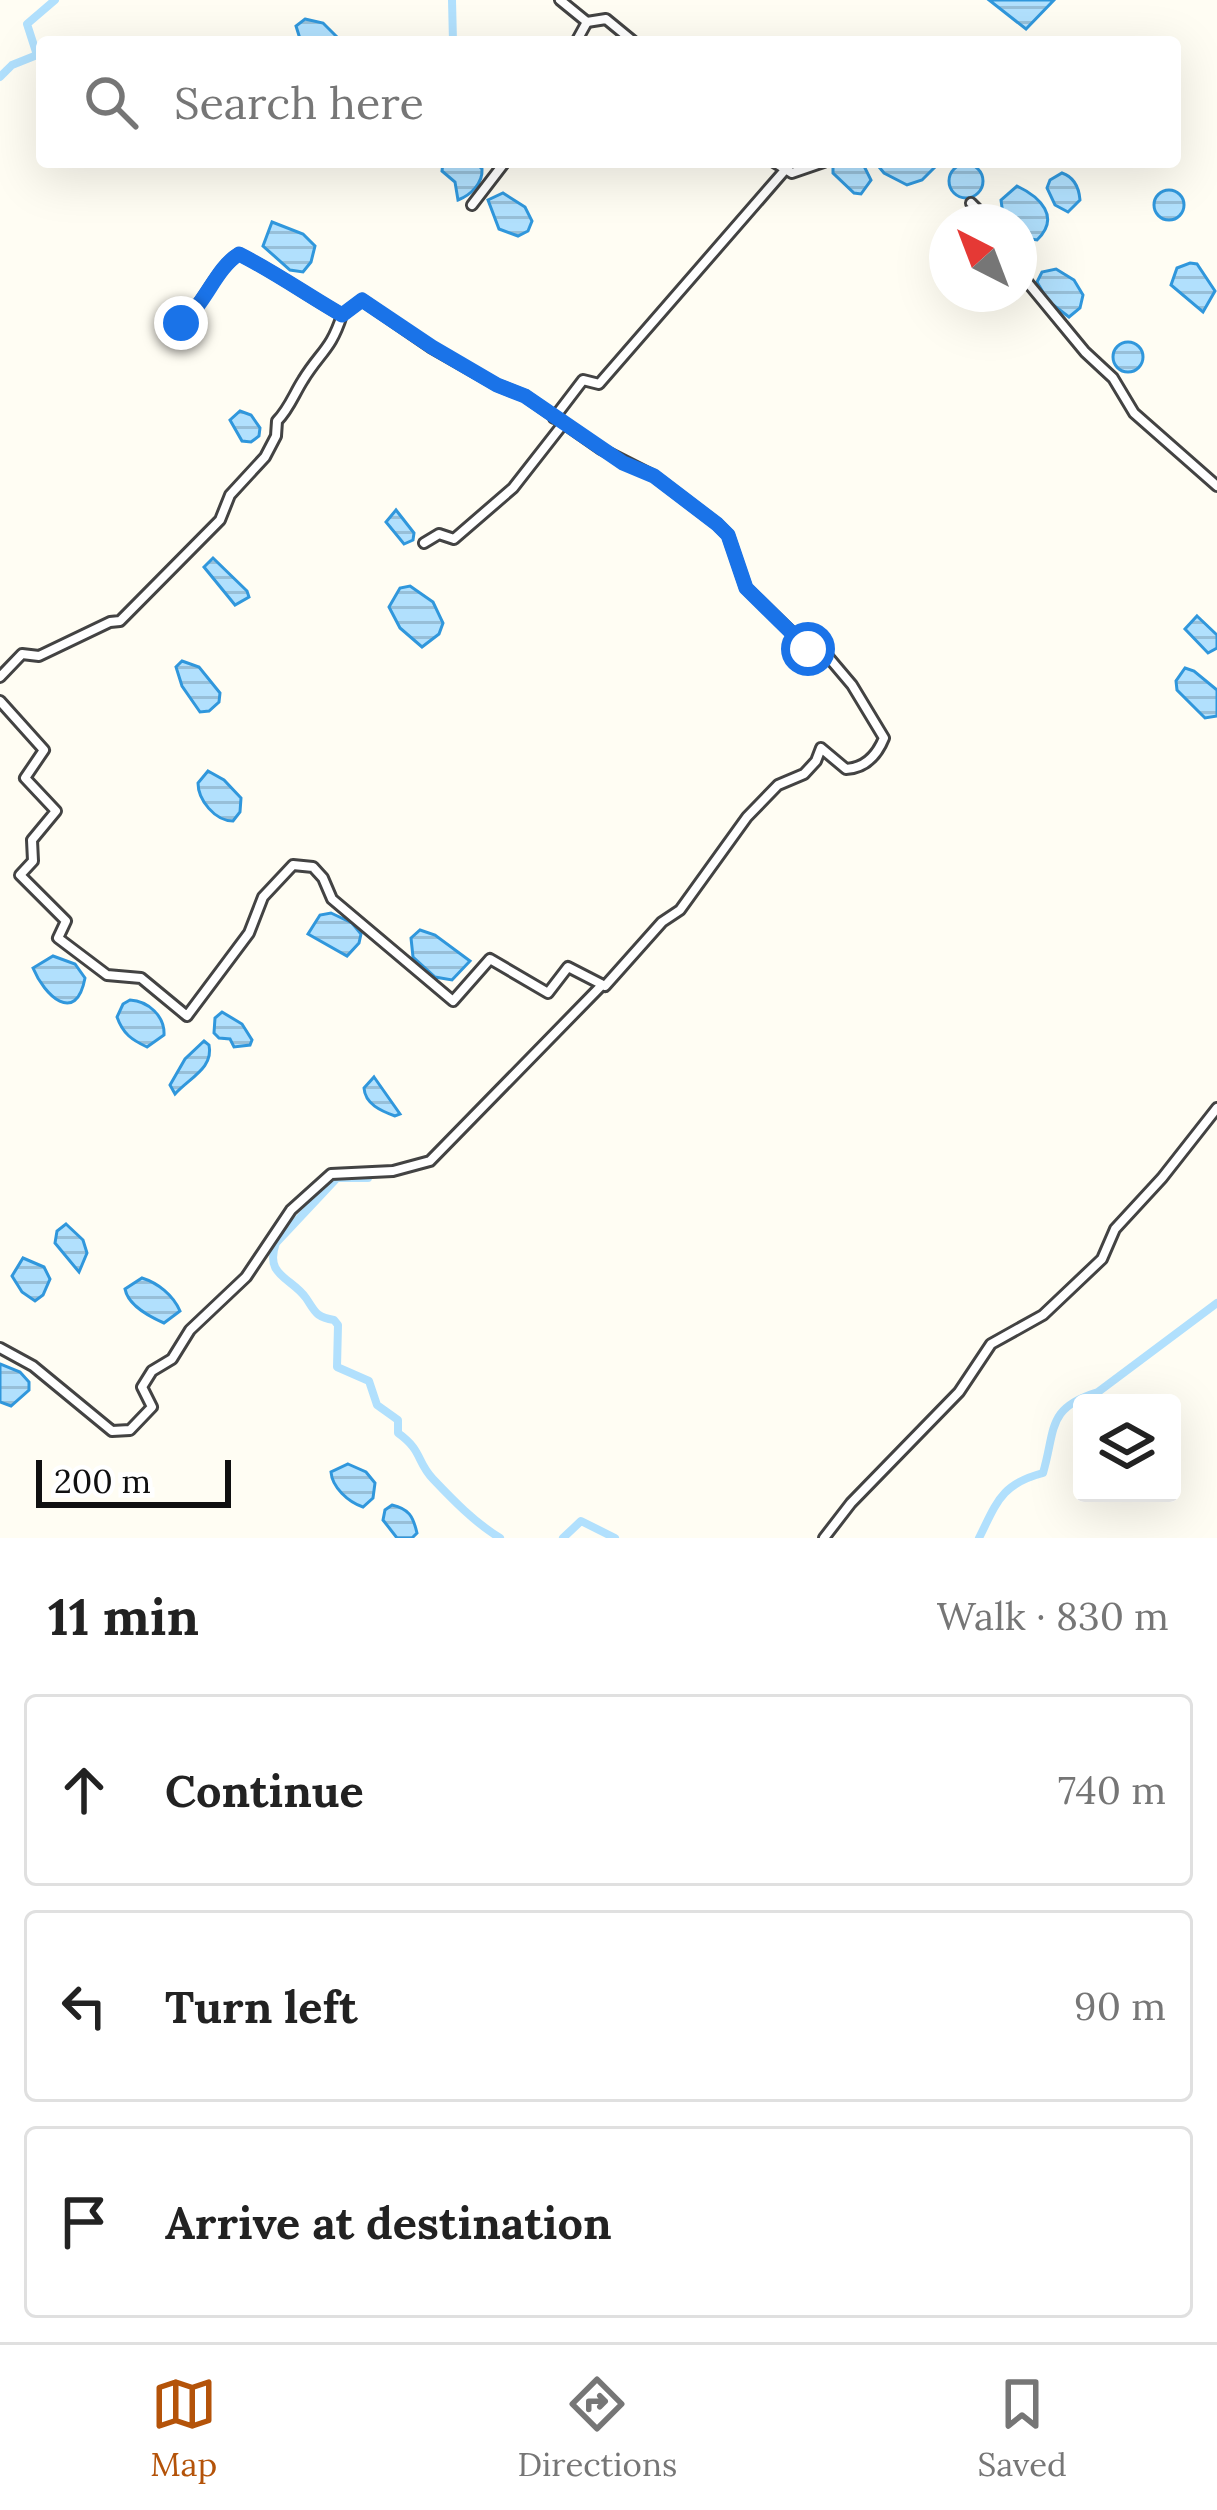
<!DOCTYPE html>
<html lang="en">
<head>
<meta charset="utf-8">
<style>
  :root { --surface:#fff; --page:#f2f2f2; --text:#222; --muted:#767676; --line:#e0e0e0; --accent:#b45309 }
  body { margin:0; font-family:Lora,serif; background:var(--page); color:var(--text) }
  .controls { position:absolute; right:36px; bottom:36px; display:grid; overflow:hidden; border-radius:12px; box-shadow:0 12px 48px #0002 }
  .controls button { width:108px; height:108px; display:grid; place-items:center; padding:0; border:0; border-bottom:3px solid var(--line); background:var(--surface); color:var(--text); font:60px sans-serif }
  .compass { position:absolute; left:929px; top:204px; width:108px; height:108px; border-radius:50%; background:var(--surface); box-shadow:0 12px 48px #0002; rotate:318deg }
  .scale { position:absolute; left:36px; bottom:30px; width:195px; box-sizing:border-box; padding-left:12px; border:6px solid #101010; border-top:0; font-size:33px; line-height:42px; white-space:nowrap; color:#101010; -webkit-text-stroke:9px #fff; paint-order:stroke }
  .stop { position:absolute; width:36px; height:36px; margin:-27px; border:9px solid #1a73e8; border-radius:50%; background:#fff }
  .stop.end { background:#1a73e8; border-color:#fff; box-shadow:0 3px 12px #0008 }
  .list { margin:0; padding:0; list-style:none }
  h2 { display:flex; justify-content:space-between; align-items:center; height:156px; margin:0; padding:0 48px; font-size:51px }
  h2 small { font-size:39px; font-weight:400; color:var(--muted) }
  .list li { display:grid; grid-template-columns:78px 1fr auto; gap:36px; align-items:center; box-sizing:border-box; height:192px; margin:0 24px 24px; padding:0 24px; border:3px solid var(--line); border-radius:12px }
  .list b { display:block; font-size:45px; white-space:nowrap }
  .list em { font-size:39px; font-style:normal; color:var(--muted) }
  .icon { flex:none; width:66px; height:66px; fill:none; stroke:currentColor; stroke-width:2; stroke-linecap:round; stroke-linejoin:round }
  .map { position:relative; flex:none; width:1217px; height:1538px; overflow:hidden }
  .search { position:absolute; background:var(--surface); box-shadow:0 12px 48px #0002; left:36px; right:36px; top:36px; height:132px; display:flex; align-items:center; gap:30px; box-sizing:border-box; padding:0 42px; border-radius:12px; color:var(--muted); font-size:45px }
  .sheet { height:804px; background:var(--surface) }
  nav { display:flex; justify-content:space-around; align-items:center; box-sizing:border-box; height:168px; border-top:3px solid var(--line); background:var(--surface); font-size:33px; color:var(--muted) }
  nav a { display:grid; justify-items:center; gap:6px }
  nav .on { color:var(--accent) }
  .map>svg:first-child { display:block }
  .water { fill:url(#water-rules); stroke:#3097dc; stroke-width:3 }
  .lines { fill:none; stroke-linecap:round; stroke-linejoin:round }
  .canal { stroke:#b1e0fd; stroke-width:8 }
  .street-casing { stroke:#434343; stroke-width:14 }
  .street { stroke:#fff; stroke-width:8 }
  .route { stroke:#1a73e8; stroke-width:15 }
</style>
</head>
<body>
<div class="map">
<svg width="1217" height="1538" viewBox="0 0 1217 1538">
  <defs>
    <pattern id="water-rules" width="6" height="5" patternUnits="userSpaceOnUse" patternTransform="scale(3)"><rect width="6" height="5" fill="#b1e0fd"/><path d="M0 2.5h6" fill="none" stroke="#97bfd8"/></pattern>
  </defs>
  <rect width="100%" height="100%" fill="#fffdf3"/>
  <g class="water">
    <path d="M 989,0 L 1054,0 L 1026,29 Z"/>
    <path d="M 305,19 L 323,23 L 342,42 L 301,42 L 296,26 Z"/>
    <path d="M 443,162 L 475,162 L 482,169 C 483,183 471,195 458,200 L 455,182 L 442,171 Z"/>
    <path d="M 833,162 L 862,162 L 871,180 L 861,194 L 854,193 L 833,173 Z"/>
    <path d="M 875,162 L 940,162 L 922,180 L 907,185 L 884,173 Z"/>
    <circle cx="966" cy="181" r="17"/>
    <path d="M 1062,173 C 1074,177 1079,188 1080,200 L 1068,212 L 1055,205 L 1047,188 L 1050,180 Z"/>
    <path d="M 1017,186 C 1040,197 1061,217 1037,240 L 1019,237 L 1019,222 L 1004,222 L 1001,200 Z"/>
    <circle cx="1169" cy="205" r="15"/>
    <path d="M 503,193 L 525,207 L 532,221 L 528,231 L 518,236 L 499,229 L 488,200 Z"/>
    <path d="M 272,222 L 303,234 L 315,246 L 311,262 L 303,272 L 290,270 L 263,246 Z"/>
    <path d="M 1190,263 L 1197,264 L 1215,291 L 1203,312 L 1171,285 L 1177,268 Z"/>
    <path d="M 1056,269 L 1074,280 L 1083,295 L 1080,308 L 1069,317 L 1048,301 L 1037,282 L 1042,272 Z"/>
    <circle cx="1128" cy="357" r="15"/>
    <path d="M 240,411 L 251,415 L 260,428 L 259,436 L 251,442 L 242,441 L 230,420 Z"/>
    <path d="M 396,510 L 414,533 L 413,540 L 404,544 L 386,522 Z"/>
    <path d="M 213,558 L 247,591 L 249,597 L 235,605 L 204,567 Z"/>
    <path d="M 410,586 L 433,602 L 443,623 L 439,634 L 422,647 L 400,628 L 389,607 L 400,588 Z"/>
    <path d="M 1197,616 L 1217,635 L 1217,648 L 1208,653 L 1185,629 Z"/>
    <path d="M 182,661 L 199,667 L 220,693 L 219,702 L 209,711 L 200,712 L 182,686 L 176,667 Z"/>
    <path d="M 1185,668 L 1194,671 L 1217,690 L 1217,716 L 1205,718 L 1177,690 L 1176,681 Z"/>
    <path d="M 208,771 L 224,780 L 241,798 L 240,812 L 233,821 C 215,821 198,800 198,783 Z"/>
    <path d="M 331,913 L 352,923 L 361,934 L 359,943 L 347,956 L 308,934 L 320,915 Z"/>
    <path d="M 420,930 L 435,935 L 470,961 L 452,980 L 435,977 L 413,957 L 411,938 Z"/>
    <path d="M 53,956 L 75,964 L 85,978 C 76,1026 44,995 33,968 Z"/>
    <path d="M 130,1000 C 148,1001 165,1016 164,1035 L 147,1047 C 132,1040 123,1034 117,1017 L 123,1004 Z"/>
    <path d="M 222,1012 L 242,1024 L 252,1040 L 250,1045 L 234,1047 L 230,1039 L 219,1038 L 214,1033 L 215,1018 Z"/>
    <path d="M 204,1041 L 209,1045 C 214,1068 189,1078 175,1094 L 170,1085 L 185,1059 Z"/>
    <path d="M 374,1077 L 400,1114 L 395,1116 C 381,1111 365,1104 364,1088 Z"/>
    <path d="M 66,1224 L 83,1240 L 87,1253 L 79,1272 L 55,1243 L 57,1231 Z"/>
    <path d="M 23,1258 L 44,1267 L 50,1279 L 43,1295 L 35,1301 L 22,1292 L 12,1276 Z"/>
    <path d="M 142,1278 C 158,1283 173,1295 180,1311 L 164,1323 C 150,1317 128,1305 125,1289 Z"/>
    <path d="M 0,1364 L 20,1372 L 29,1382 L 29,1390 L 11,1406 L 0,1402 Z"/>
    <path d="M 348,1464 L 366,1472 L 375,1483 L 373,1498 L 363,1507 C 348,1502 332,1487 331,1472 Z"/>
    <path d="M 392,1505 C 409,1509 413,1516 417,1533 L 412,1538 L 397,1538 L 383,1520 L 385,1510 Z"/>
  </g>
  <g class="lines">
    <g class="canal">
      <path d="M 452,0 L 453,42"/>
      <path d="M 0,77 L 12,65 L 37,55 L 27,24 L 55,0"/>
      <path d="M 368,1178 L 337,1178 L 276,1243 C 264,1276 291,1277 306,1298 C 315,1311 315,1317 334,1320 L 338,1325 L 337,1367 L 369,1381 L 377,1405 L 398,1420 L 398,1433 C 423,1451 416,1461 433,1479 C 453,1500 474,1522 500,1538"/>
      <path d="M 563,1538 L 581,1521 L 615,1538"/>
      <path d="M 979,1538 C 997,1502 1001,1484 1043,1473 C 1056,1429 1046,1408 1098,1392 L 1217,1303"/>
    </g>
    <g class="street-casing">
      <g id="street">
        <path d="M 560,0 L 587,22 L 576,42"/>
        <path d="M 587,22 L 606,19 L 634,42"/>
        <path d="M 774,162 L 792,173 L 824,162"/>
        <path d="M 971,203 L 990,222"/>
        <path d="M 472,205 L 505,162"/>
        <path d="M 1019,272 L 1085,352 L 1113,378 L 1134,413 L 1217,486"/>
        <path d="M 554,418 L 583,380 L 599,384 L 785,170"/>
        <path d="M 424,543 L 439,534 L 454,539 L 513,488 L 563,424"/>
        <path d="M 0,677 L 22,654 L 39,656 L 110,622 L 120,621 L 220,520 L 230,495 L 265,457 L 276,436 L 277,421 C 289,409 294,394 303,380 C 320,352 331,350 342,315 C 307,295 275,272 239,254 C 215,269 205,304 181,323 L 174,319"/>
        <path d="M 0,701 L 44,750 L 25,778 L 56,811 L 32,840 L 33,861 L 20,875 L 66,921 L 58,938 L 107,975 L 141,978 L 187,1016 L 249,933 L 263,897 L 293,865 L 313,867 L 323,878 L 332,899 L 453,1001 L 490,959 L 548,993 L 568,967 L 605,986 L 662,922 L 680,910 L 747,817 L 778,785 L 804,774 L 816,761 L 821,748 L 846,769 C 866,768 877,755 884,738 L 852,685 L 819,646 L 809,649 L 746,588 L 728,535 L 717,524 L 654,476 L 601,449 L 525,396 L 497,385 L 432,348 L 362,300 L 342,315"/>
        <path d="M 0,1348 L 33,1366 L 112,1431 L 130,1430 L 152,1407 L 142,1387 L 152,1371 L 172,1359 L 190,1330 L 246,1277 L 291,1210 L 331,1174 L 393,1171 L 430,1161 L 602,985"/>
        <path d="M 824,1538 L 851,1503 L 959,1392 L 991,1344 L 1043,1315 L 1102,1259 L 1115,1229 L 1162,1178 L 1217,1108"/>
      </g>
    </g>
    <use href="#street" class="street"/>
  </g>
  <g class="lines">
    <path class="route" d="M 181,323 C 206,304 215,269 239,254 C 275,272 307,295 342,315 L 362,300 L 432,347 L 497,385 L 525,396 L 623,463 L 654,476 L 717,524 L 728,535 L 746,588 L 808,649"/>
  </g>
</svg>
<div class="controls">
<button><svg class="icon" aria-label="layers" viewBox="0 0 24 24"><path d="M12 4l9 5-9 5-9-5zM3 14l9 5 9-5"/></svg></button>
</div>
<svg class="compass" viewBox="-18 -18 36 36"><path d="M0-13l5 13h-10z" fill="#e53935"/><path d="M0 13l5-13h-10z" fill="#767676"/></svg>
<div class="scale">200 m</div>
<div class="stop" style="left:808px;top:649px"></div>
<div class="stop end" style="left:181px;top:323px"></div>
<div class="search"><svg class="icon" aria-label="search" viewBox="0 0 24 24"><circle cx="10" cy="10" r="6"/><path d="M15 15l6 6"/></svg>Search here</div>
</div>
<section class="sheet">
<h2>11 min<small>Walk · 830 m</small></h2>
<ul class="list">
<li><svg class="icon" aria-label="ahead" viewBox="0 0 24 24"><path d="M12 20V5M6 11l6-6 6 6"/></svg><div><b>Continue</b></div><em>740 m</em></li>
<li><svg class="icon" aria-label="left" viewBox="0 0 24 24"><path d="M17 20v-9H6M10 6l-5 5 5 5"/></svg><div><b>Turn left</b></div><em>90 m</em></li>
<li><svg class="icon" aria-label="arrive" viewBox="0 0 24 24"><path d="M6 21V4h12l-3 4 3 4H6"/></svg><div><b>Arrive at destination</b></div></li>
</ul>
</section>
<nav>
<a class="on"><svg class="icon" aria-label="map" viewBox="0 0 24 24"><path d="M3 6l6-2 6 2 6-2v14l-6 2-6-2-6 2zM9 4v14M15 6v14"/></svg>Map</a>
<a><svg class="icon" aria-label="directions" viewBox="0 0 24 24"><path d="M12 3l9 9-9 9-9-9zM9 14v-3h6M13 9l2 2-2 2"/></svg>Directions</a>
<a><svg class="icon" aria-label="saved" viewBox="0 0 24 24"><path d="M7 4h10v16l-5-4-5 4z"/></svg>Saved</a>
</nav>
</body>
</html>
